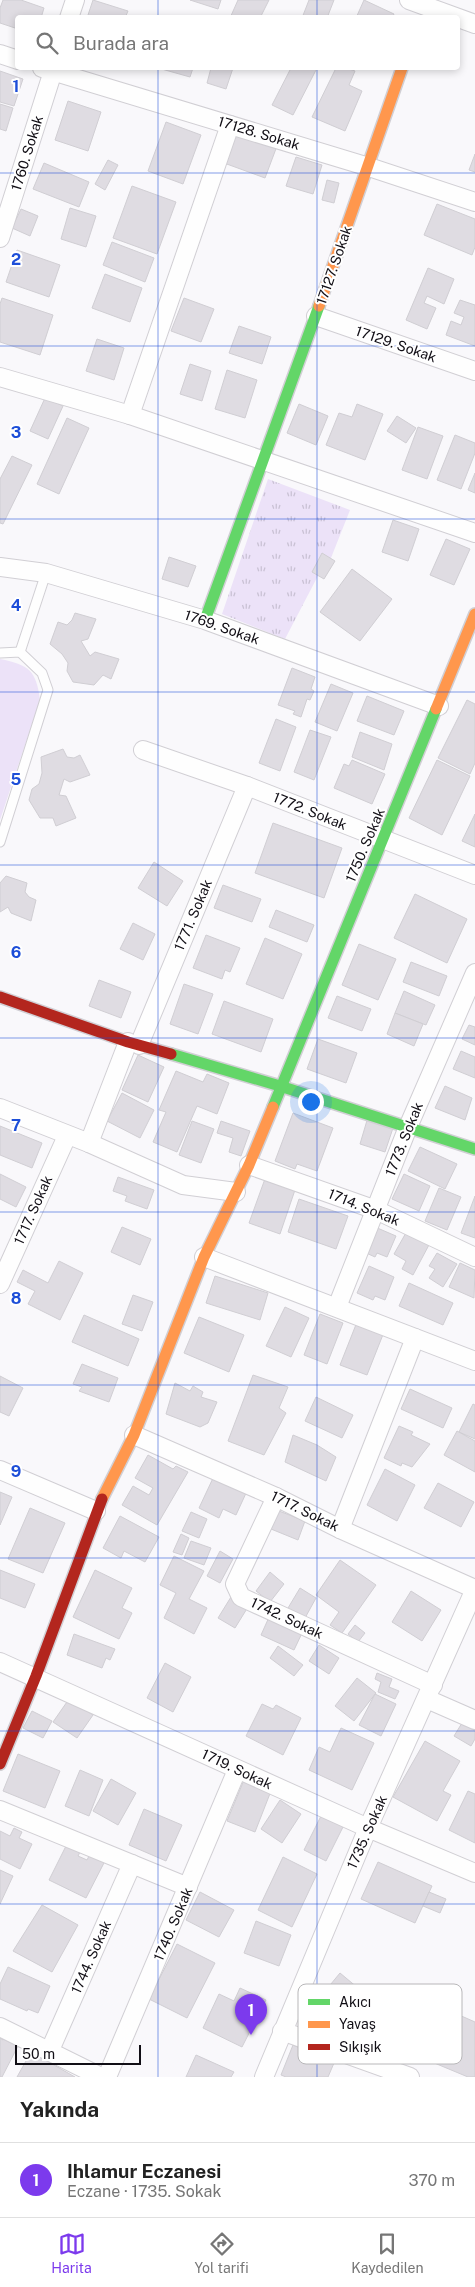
<!DOCTYPE html>
<html lang="tr">
<head>
<meta charset="utf-8">
<style>
  :root { --surface:#fff; --page:#f2f2f2; --text:#222; --muted:#767676; --line:#e0e0e0; --accent:#7c3aed }
  body { margin:0; font-family:"Public Sans",sans-serif; background:var(--page); color:var(--text) }
  .scale { position:absolute; left:15px; bottom:12px; width:126px; box-sizing:border-box; padding-left:5px; border:2px solid #110e15; border-top:0; font-size:14px; line-height:18px; white-space:nowrap; color:#110e15; -webkit-text-stroke:4px #fff; paint-order:stroke }
  .you { position:absolute; left:310px; top:1101px; width:18px; height:18px; margin:-12px; border:4px solid #fff; border-radius:50%; background:#1a73e8; box-shadow:0 0 0 8px #1a73e833 }
  .badge { display:grid; place-items:center; width:32px; height:32px; border-radius:50%; background:var(--accent); color:#fff; font-size:16px; font-weight:700 }
  .pin { position:absolute; translate:-50% -41px; filter:drop-shadow(0 1px 2px #0008) }
  .pin::after { content:''; position:absolute; top:26px; width:18px; height:15px; background:inherit; clip-path:polygon(0 0,100% 0,50% 100%) }
  .list { margin:0; padding:0; list-style:none }
  h2 { display:flex; justify-content:space-between; align-items:center; height:65px; margin:0; padding:0 20px; font-size:21px }
  h2 small { font-size:16px; font-weight:400; color:var(--muted) }
  .list li { display:grid; grid-template-columns:32px 1fr auto; gap:15px; align-items:center; box-sizing:border-box; height:75px; padding:0 20px; border-top:1px solid var(--line) }
  .list b { display:block; font-size:19px; white-space:nowrap }
  .list p { margin:0; font-size:16px; white-space:nowrap; color:var(--muted) }
  .list em { font-size:16px; font-style:normal; color:var(--muted) }
  .icon { flex:none; width:28px; height:28px; fill:none; stroke:currentColor; stroke-width:2; stroke-linecap:round; stroke-linejoin:round }
  .map { position:relative; flex:none; width:475px; height:2077px; overflow:hidden }
  .search { position:absolute; background:var(--surface); box-shadow:0 2px 8px #0003; left:15px; right:15px; top:15px; height:55px; display:flex; align-items:center; gap:12px; box-sizing:border-box; padding:0 18px; border-radius:5px; color:var(--muted); font-size:19px }
  .sheet { height:140px; background:var(--surface) }
  nav { display:flex; justify-content:space-around; align-items:center; box-sizing:border-box; height:70px; border-top:1px solid var(--line); background:var(--surface); font-size:14px; color:var(--muted) }
  nav a { display:grid; justify-items:center; gap:2px }
  nav .on { color:var(--accent) }
  .map>svg:first-child { display:block }
  .green { fill:#ece2f8 }
  .park { fill:url(#park-tufts) }
  .building { fill:#dfdce2; stroke:#d0ced3 }
  .lines { fill:none; stroke-linecap:round; stroke-linejoin:round }
  .lane-casing { stroke:#d1cfd4; stroke-width:11 }
  .street-casing { stroke:#d1cfd4; stroke-width:20 }
  .fast-casing { stroke:#d1cfd4; stroke-width:14 }
  .slow-casing { stroke:#d1cfd4; stroke-width:14 }
  .jam-casing { stroke:#d1cfd4; stroke-width:14 }
  .lane { stroke:#fefefe; stroke-width:9 }
  .street { stroke:#fefefe; stroke-width:18 }
  .fast { stroke:#63d668; stroke-width:11 }
  .slow { stroke:#ff974d; stroke-width:11 }
  .jam { stroke:#b3261e; stroke-width:11 }
  .grid { fill:none; stroke:#1d4ed8; stroke-width:1; stroke-opacity:0.55 }
  .labels { text-anchor:middle; dominant-baseline:central; stroke-width:4; stroke-linejoin:round; paint-order:stroke }
  .street-label { font-size:14px; fill:#110e15; stroke:#fff }
  .key { fill:#fff; stroke:#b8b7b9; stroke-width:1 }
  .key-label { font-size:14px; fill:#110e15 }
  .grid-label { font-size:16px; text-anchor:middle; font-weight:bold; fill:#1d4ed8; stroke:#fff; stroke-width:4; stroke-linejoin:round; paint-order:stroke }
</style>
</head>
<body>
<div class="map">
<svg width="475" height="2077" viewBox="0 0 475 2077">
  <defs>
    <pattern id="park-tufts" width="24" height="20" patternUnits="userSpaceOnUse" patternTransform="scale(1.25)"><rect width="24" height="20" fill="#ece2f8"/><path d="M3 7l-1-3M5 7V3M7 7l1-3M15 17l-1-3M17 17v-4M19 17l1-3" fill="none" stroke="#c9c1d4"/></pattern>
  </defs>
  <rect width="100%" height="100%" fill="#f9f8fb"/>
  <path class="green" d="M 0,659 C 29,665 36,670 40,700 L 0,820 Z"/>
  <path class="park" d="M 268,479 L 350,510 L 327,568 L 321,570 L 285,639 L 222,614 Z"/>
  <g class="building">
    <path d="M 3,0 L 21,0 L 44,8 L 41,18 L 18,18 L 18,29 L 0,23 L 0,8 Z"/>
    <path d="M 93,0 L 128,11 L 125,18 L 87,18 Z"/>
    <path d="M 190,0 L 221,0 L 218,9 Z"/>
    <path d="M 238,0 L 269,0 L 260,18 L 230,18 Z"/>
    <path d="M 309,0 L 334,0 L 327,18 L 302,18 Z"/>
    <path d="M 364,0 L 394,14 L 392,18 L 356,18 Z"/>
    <path d="M 158,68 L 193,68 L 190,77 Z"/>
    <path d="M 211,68 L 233,68 L 226,89 L 207,83 Z"/>
    <path d="M 291,68 L 317,68 L 293,115 L 272,105 Z"/>
    <path d="M 336,68 L 346,68 L 355,71 L 349,85 L 362,91 L 345,131 L 312,117 Z"/>
    <path d="M 0,71 L 23,79 L 14,106 L 0,102 Z"/>
    <path d="M 68,101 L 101,112 L 88,151 L 55,140 Z"/>
    <path d="M 0,104 L 13,108 L 6,131 L 0,129 Z"/>
    <path d="M 166,122 L 201,135 L 183,184 L 148,171 Z"/>
    <path d="M 237,130 L 277,146 L 265,178 L 224,163 Z"/>
    <path d="M 475,154 L 475,172 L 469,170 Z"/>
    <path d="M 296,157 L 322,165 L 313,194 L 286,186 Z"/>
    <path d="M 108,160 L 118,165 L 105,190 L 95,184 Z"/>
    <path d="M 44,163 L 89,182 L 79,207 L 33,189 Z"/>
    <path d="M 327,180 L 339,183 L 334,203 L 322,200 Z"/>
    <path d="M 132,186 L 176,202 L 157,254 L 113,238 Z"/>
    <path d="M 437,204 L 475,219 L 475,247 L 472,255 L 424,235 Z"/>
    <path d="M 70,208 L 96,216 L 86,247 L 61,239 Z"/>
    <path d="M 21,209 L 38,216 L 30,236 L 12,228 Z"/>
    <path d="M 112,242 L 154,258 L 145,282 L 103,265 Z"/>
    <path d="M 17,250 L 60,265 L 49,297 L 6,282 Z"/>
    <path d="M 428,268 L 454,279 L 444,304 L 427,296 L 424,303 L 436,308 L 427,329 L 406,320 Z"/>
    <path d="M 105,274 L 142,288 L 130,322 L 92,308 Z"/>
    <path d="M 2,298 L 53,315 L 40,355 L 0,342 L 0,304 Z"/>
    <path d="M 184,298 L 214,309 L 201,342 L 171,331 Z"/>
    <path d="M 460,300 L 475,305 L 475,346 L 446,335 L 451,321 L 461,325 L 464,317 L 454,313 Z"/>
    <path d="M 239,326 L 271,337 L 262,364 L 229,353 Z"/>
    <path d="M 97,339 L 124,348 L 114,380 L 86,371 Z"/>
    <path d="M 190,364 L 211,371 L 202,401 L 180,394 Z"/>
    <path d="M 227,370 L 257,380 L 245,418 L 215,409 Z"/>
    <path d="M 45,398 L 63,406 L 48,439 L 30,431 Z"/>
    <path d="M 299,404 L 328,416 L 316,445 L 287,433 Z"/>
    <path d="M 357,404 L 383,414 L 365,460 L 326,445 L 339,413 L 352,417 Z"/>
    <path d="M 397,416 L 416,428 L 406,443 L 387,431 Z"/>
    <path d="M 67,418 L 89,428 L 59,494 L 37,484 Z"/>
    <path d="M 418,427 L 443,436 L 427,479 L 402,470 Z"/>
    <path d="M 455,435 L 475,443 L 475,453 L 461,489 L 437,480 Z"/>
    <path d="M 12,456 L 32,465 L 3,524 L 0,523 L 0,479 Z"/>
    <path d="M 475,473 L 475,493 L 468,490 Z"/>
    <path d="M 393,520 L 419,529 L 408,561 L 382,552 Z"/>
    <path d="M 446,539 L 470,549 L 454,585 L 430,575 Z"/>
    <path d="M 322,553 L 335,561 L 324,579 L 312,572 Z"/>
    <path d="M 169,557 L 196,566 L 188,587 L 162,579 Z"/>
    <path d="M 352,569 L 392,599 L 360,641 L 320,612 Z"/>
    <path d="M 75,613 L 96,619 L 88,639 L 81,641 L 90,656 L 95,652 L 119,659 L 111,679 L 103,675 L 94,685 L 73,682 L 67,671 L 68,663 L 62,654 L 50,644 L 58,622 L 67,625 L 72,620 Z"/>
    <path d="M 292,668 L 315,677 L 311,689 L 314,691 L 310,700 L 307,699 L 301,717 L 293,714 L 295,711 L 278,705 Z"/>
    <path d="M 331,684 L 353,693 L 337,731 L 315,722 Z"/>
    <path d="M 367,696 L 404,711 L 394,735 L 357,721 Z"/>
    <path d="M 467,700 L 475,704 L 475,763 L 470,774 L 438,758 Z"/>
    <path d="M 276,719 L 296,727 L 280,771 L 259,763 Z"/>
    <path d="M 310,730 L 331,737 L 314,780 L 294,772 Z"/>
    <path d="M 360,732 L 392,744 L 384,770 L 352,757 Z"/>
    <path d="M 63,749 L 67,757 L 74,758 L 80,755 L 90,775 L 70,782 L 64,779 L 59,795 L 66,796 L 76,818 L 56,826 L 53,818 L 40,818 L 29,800 L 32,789 L 39,784 L 42,773 L 41,757 Z"/>
    <path d="M 352,760 L 385,774 L 372,804 L 334,788 L 344,764 L 349,766 Z"/>
    <path d="M 437,760 L 470,776 L 442,835 L 409,818 Z"/>
    <path d="M 475,814 L 475,847 L 462,841 Z"/>
    <path d="M 273,823 L 342,848 L 324,898 L 255,873 Z"/>
    <path d="M 154,862 L 183,881 L 167,906 L 138,888 Z"/>
    <path d="M 6,876 L 27,883 L 25,892 L 29,897 L 36,900 L 31,921 L 11,913 L 8,907 L 0,912 L 0,883 Z"/>
    <path d="M 223,885 L 261,899 L 252,922 L 214,908 Z"/>
    <path d="M 415,894 L 467,919 L 447,963 L 394,938 Z"/>
    <path d="M 276,910 L 314,925 L 307,942 L 269,927 Z"/>
    <path d="M 133,923 L 155,934 L 143,960 L 120,949 Z"/>
    <path d="M 206,935 L 240,948 L 230,972 L 225,970 L 222,979 L 193,968 Z"/>
    <path d="M 265,938 L 302,954 L 283,999 L 246,984 Z"/>
    <path d="M 359,944 L 396,959 L 378,1000 L 342,985 Z"/>
    <path d="M 411,962 L 447,976 L 439,996 L 403,982 Z"/>
    <path d="M 99,980 L 131,992 L 121,1018 L 89,1006 Z"/>
    <path d="M 184,984 L 213,994 L 198,1034 L 170,1024 Z"/>
    <path d="M 404,991 L 435,1005 L 426,1025 L 395,1013 Z"/>
    <path d="M 337,996 L 371,1009 L 362,1031 L 328,1018 Z"/>
    <path d="M 224,1001 L 273,1019 L 261,1052 L 212,1034 Z"/>
    <path d="M 395,1013 L 423,1024 L 414,1046 L 387,1034 Z"/>
    <path d="M 469,1025 L 475,1027 L 475,1045 L 462,1039 Z"/>
    <path d="M 318,1039 L 357,1053 L 346,1083 L 307,1069 Z"/>
    <path d="M 461,1051 L 475,1057 L 475,1078 L 453,1069 Z"/>
    <path d="M 138,1055 L 164,1067 L 148,1102 L 122,1090 Z"/>
    <path d="M 176,1071 L 203,1082 L 207,1074 L 229,1083 L 217,1114 L 197,1106 L 177,1152 L 153,1142 L 166,1112 L 159,1110 Z"/>
    <path d="M 445,1086 L 472,1098 L 465,1120 L 435,1108 Z"/>
    <path d="M 122,1093 L 154,1110 L 140,1138 L 107,1121 Z"/>
    <path d="M 293,1113 L 333,1128 L 317,1171 L 297,1164 L 295,1169 L 275,1161 Z"/>
    <path d="M 368,1117 L 394,1125 L 385,1152 L 360,1144 Z"/>
    <path d="M 192,1121 L 214,1129 L 201,1163 L 179,1155 Z"/>
    <path d="M 221,1121 L 250,1131 L 241,1156 L 229,1152 L 233,1138 L 217,1133 Z"/>
    <path d="M 0,1126 L 42,1143 L 32,1168 L 0,1155 Z"/>
    <path d="M 420,1147 L 457,1164 L 445,1189 L 408,1171 Z"/>
    <path d="M 0,1174 L 26,1187 L 16,1207 L 0,1199 Z"/>
    <path d="M 404,1174 L 430,1186 L 419,1211 L 392,1199 Z"/>
    <path d="M 266,1176 L 296,1187 L 280,1234 L 249,1223 Z"/>
    <path d="M 118,1177 L 154,1190 L 147,1209 L 125,1201 L 127,1196 L 113,1191 Z"/>
    <path d="M 439,1188 L 461,1197 L 447,1230 L 425,1221 Z"/>
    <path d="M 475,1196 L 475,1238 L 461,1233 Z"/>
    <path d="M 299,1199 L 348,1216 L 336,1249 L 288,1232 Z"/>
    <path d="M 122,1227 L 151,1239 L 140,1265 L 111,1252 Z"/>
    <path d="M 375,1227 L 396,1236 L 387,1257 L 377,1253 L 375,1257 L 364,1252 Z"/>
    <path d="M 407,1231 L 430,1243 L 413,1275 L 402,1269 L 406,1261 L 394,1254 Z"/>
    <path d="M 437,1253 L 457,1264 L 443,1287 L 429,1278 L 435,1269 L 429,1266 Z"/>
    <path d="M 59,1261 L 83,1273 L 60,1320 L 28,1304 L 35,1291 L 17,1282 L 23,1270 L 48,1283 Z"/>
    <path d="M 460,1263 L 475,1270 L 474,1298 L 449,1287 Z"/>
    <path d="M 369,1266 L 394,1277 L 385,1300 L 375,1296 L 373,1300 L 357,1293 Z"/>
    <path d="M 215,1276 L 268,1293 L 260,1320 L 206,1303 Z"/>
    <path d="M 409,1283 L 453,1303 L 443,1325 L 399,1306 Z"/>
    <path d="M 133,1295 L 153,1302 L 142,1331 L 122,1324 Z"/>
    <path d="M 285,1307 L 309,1318 L 291,1357 L 266,1346 Z"/>
    <path d="M 320,1314 L 343,1323 L 327,1364 L 304,1355 Z"/>
    <path d="M 84,1315 L 139,1339 L 128,1366 L 72,1342 Z"/>
    <path d="M 199,1317 L 244,1335 L 229,1372 L 184,1353 Z"/>
    <path d="M 357,1322 L 384,1332 L 367,1375 L 340,1365 Z"/>
    <path d="M 82,1364 L 118,1378 L 109,1402 L 79,1391 L 82,1387 L 73,1384 Z"/>
    <path d="M 253,1375 L 288,1387 L 279,1408 L 286,1413 L 264,1455 L 228,1441 Z"/>
    <path d="M 0,1376 L 23,1388 L 9,1416 L 0,1412 Z"/>
    <path d="M 175,1383 L 190,1391 L 193,1386 L 203,1392 L 201,1397 L 217,1402 L 208,1423 L 200,1427 L 166,1414 Z"/>
    <path d="M 410,1389 L 452,1408 L 443,1428 L 401,1409 Z"/>
    <path d="M 316,1397 L 353,1415 L 342,1438 L 305,1421 Z"/>
    <path d="M 473,1404 L 475,1405 L 475,1439 L 459,1432 Z"/>
    <path d="M 399,1426 L 413,1432 L 411,1435 L 430,1444 L 412,1467 L 402,1463 L 401,1466 L 384,1458 Z"/>
    <path d="M 457,1431 L 475,1441 L 475,1472 L 444,1455 Z"/>
    <path d="M 293,1435 L 317,1445 L 336,1457 L 326,1481 L 285,1462 Z"/>
    <path d="M 148,1455 L 173,1469 L 176,1466 L 188,1472 L 157,1525 L 122,1505 L 133,1486 L 149,1495 L 153,1488 L 135,1478 Z"/>
    <path d="M 385,1469 L 415,1485 L 397,1521 L 367,1505 Z"/>
    <path d="M 214,1476 L 247,1491 L 236,1515 L 223,1509 L 219,1518 L 199,1508 Z"/>
    <path d="M 438,1483 L 474,1502 L 461,1527 L 424,1508 Z"/>
    <path d="M 0,1492 L 12,1497 L 0,1525 Z"/>
    <path d="M 30,1508 L 65,1523 L 43,1573 L 8,1559 Z"/>
    <path d="M 279,1511 L 305,1521 L 298,1540 L 271,1529 Z"/>
    <path d="M 191,1512 L 207,1519 L 199,1538 L 182,1531 Z"/>
    <path d="M 120,1516 L 159,1537 L 145,1562 L 124,1551 L 121,1558 L 103,1548 Z"/>
    <path d="M 181,1534 L 189,1538 L 182,1555 L 173,1552 Z"/>
    <path d="M 191,1541 L 211,1548 L 204,1565 L 184,1558 Z"/>
    <path d="M 220,1551 L 233,1559 L 220,1583 L 207,1576 Z"/>
    <path d="M 174,1556 L 204,1571 L 189,1599 L 207,1608 L 194,1634 L 164,1618 L 176,1593 L 160,1585 Z"/>
    <path d="M 340,1560 L 376,1585 L 342,1633 L 330,1625 L 339,1612 L 316,1595 Z"/>
    <path d="M 0,1570 L 35,1584 L 25,1608 L 0,1598 Z"/>
    <path d="M 95,1570 L 132,1588 L 122,1608 L 132,1613 L 119,1639 L 73,1617 Z"/>
    <path d="M 270,1572 L 284,1584 L 270,1602 L 256,1591 Z"/>
    <path d="M 300,1588 L 316,1598 L 305,1618 L 288,1608 Z"/>
    <path d="M 411,1591 L 441,1610 L 422,1641 L 392,1622 Z"/>
    <path d="M 231,1597 L 248,1607 L 235,1628 L 218,1618 Z"/>
    <path d="M 270,1615 L 303,1631 L 294,1650 L 261,1635 Z"/>
    <path d="M 355,1625 L 365,1633 L 358,1642 L 348,1634 Z"/>
    <path d="M 74,1634 L 115,1649 L 110,1660 L 106,1658 L 102,1668 L 67,1655 Z"/>
    <path d="M 319,1645 L 339,1658 L 329,1674 L 309,1661 Z"/>
    <path d="M 278,1646 L 303,1665 L 294,1676 L 270,1658 Z"/>
    <path d="M 165,1663 L 191,1677 L 173,1712 L 147,1698 Z"/>
    <path d="M 377,1673 L 392,1679 L 389,1687 L 399,1691 L 395,1699 L 378,1692 L 381,1682 L 375,1679 Z"/>
    <path d="M 357,1678 L 376,1693 L 354,1721 L 335,1706 Z"/>
    <path d="M 375,1694 L 396,1704 L 381,1736 L 359,1725 Z"/>
    <path d="M 69,1699 L 93,1715 L 77,1738 L 53,1722 Z"/>
    <path d="M 262,1704 L 273,1709 L 276,1705 L 301,1718 L 283,1755 L 246,1736 Z"/>
    <path d="M 32,1711 L 52,1721 L 43,1738 L 23,1728 Z"/>
    <path d="M 462,1723 L 475,1731 L 475,1739 L 471,1746 L 454,1736 Z"/>
    <path d="M 341,1728 L 374,1743 L 352,1790 L 309,1770 L 319,1747 L 330,1752 Z"/>
    <path d="M 425,1741 L 460,1761 L 443,1791 L 451,1795 L 437,1821 L 393,1797 Z"/>
    <path d="M 18,1754 L 60,1771 L 45,1808 L 3,1791 Z"/>
    <path d="M 80,1770 L 103,1780 L 89,1816 L 65,1806 Z"/>
    <path d="M 111,1779 L 136,1793 L 118,1825 L 93,1811 Z"/>
    <path d="M 244,1780 L 271,1791 L 255,1832 L 227,1821 Z"/>
    <path d="M 468,1791 L 475,1794 L 475,1843 L 449,1830 Z"/>
    <path d="M 280,1800 L 301,1814 L 282,1843 L 261,1829 Z"/>
    <path d="M 144,1809 L 182,1825 L 166,1861 L 129,1845 Z"/>
    <path d="M 322,1814 L 344,1825 L 326,1861 L 304,1850 Z"/>
    <path d="M 14,1828 L 22,1832 L 19,1838 L 32,1844 L 20,1869 L 0,1859 L 0,1831 L 10,1836 Z"/>
    <path d="M 68,1842 L 82,1848 L 78,1856 L 87,1860 L 91,1852 L 106,1859 L 86,1898 L 49,1880 Z"/>
    <path d="M 283,1857 L 317,1874 L 292,1927 L 258,1910 Z"/>
    <path d="M 378,1862 L 432,1886 L 415,1923 L 361,1899 Z"/>
    <path d="M 0,1870 L 13,1876 L 0,1904 Z"/>
    <path d="M 200,1892 L 234,1910 L 219,1937 L 186,1920 Z"/>
    <path d="M 429,1892 L 446,1899 L 440,1913 L 423,1906 Z"/>
    <path d="M 42,1905 L 78,1925 L 52,1972 L 13,1951 Z"/>
    <path d="M 256,1921 L 291,1935 L 279,1966 L 244,1953 Z"/>
    <path d="M 177,1944 L 215,1963 L 187,2018 L 149,1999 Z"/>
    <path d="M 8,1967 L 50,1986 L 38,2013 L 28,2009 L 27,2011 L 0,1999 L 0,1984 Z"/>
    <path d="M 340,1973 L 364,1993 L 361,1998 L 374,2008 L 359,2027 L 321,1996 Z"/>
    <path d="M 240,1988 L 266,2000 L 242,2047 L 203,2028 L 219,1994 L 234,2001 Z"/>
    <path d="M 441,2007 L 475,2022 L 475,2077 L 468,2077 L 420,2057 Z"/>
    <path d="M 5,2036 L 19,2044 L 2,2077 L 0,2077 L 0,2038 L 3,2040 Z"/>
    <path d="M 293,2045 L 334,2063 L 328,2077 L 286,2077 L 281,2075 Z"/>
    <path d="M 31,2052 L 75,2077 L 17,2077 Z"/>
    <path d="M 196,2055 L 234,2072 L 231,2077 L 186,2077 Z"/>
  </g>
  <g class="lines">
    <g class="lane-casing">
      <g id="lane">
        <path d="M 20,652 L 46,573"/>
        <path d="M 0,653 L 20,652 L 42,673 L 48,690 L 0,842"/>
      </g>
    </g>
    <g class="street-casing">
      <g id="street">
        <path d="M 409,0 L 475,24"/>
        <path d="M 69,18 L 75,0"/>
        <path d="M 0,54 L 18,60"/>
        <path d="M 42,68 L 369,167 L 475,202"/>
        <path d="M 0,238 L 54,68"/>
        <path d="M 316,316 L 475,371"/>
        <path d="M 0,377 L 130,415 L 475,533"/>
        <path d="M 130,415 L 230,125"/>
        <path d="M 0,567 L 46,573 L 205,620 L 439,706"/>
        <path d="M 143,750 L 247,786 L 475,875"/>
        <path d="M 139,1045 L 247,786"/>
        <path d="M 0,1108 L 89,1143 L 183,1185 L 236,1192"/>
        <path d="M 89,1143 L 128,1042"/>
        <path d="M 249,1165 L 376,1210 L 475,1257"/>
        <path d="M 204,1257 L 475,1361"/>
        <path d="M 0,1284 L 67,1136"/>
        <path d="M 337,1307 L 408,1127 L 475,973"/>
        <path d="M 134,1435 L 276,1497 L 340,1529 L 475,1589"/>
        <path d="M 0,1470 L 96,1511"/>
        <path d="M 276,1497 L 235,1584 L 241,1597 L 433,1685"/>
        <path d="M 340,1529 L 415,1338"/>
        <path d="M 0,1662 L 368,1828 L 475,1873"/>
        <path d="M 427,1699 L 475,1720"/>
        <path d="M 0,1810 L 188,1887"/>
        <path d="M 0,2027 L 101,2077"/>
        <path d="M 282,2031 L 410,2077"/>
        <path d="M 50,2050 L 132,1864"/>
        <path d="M 107,2077 L 237,1770"/>
        <path d="M 264,2077 L 368,1828 L 475,1589"/>
      </g>
    </g>
    <g class="fast-casing">
      <g id="fast">
        <path d="M 205,620 L 319,306"/>
        <path d="M 171,1054 L 280,1086 L 475,1149"/>
        <path d="M 273,1107 L 436,709"/>
      </g>
    </g>
    <g class="slow-casing">
      <g id="slow">
        <path d="M 319,306 L 402,68"/>
        <path d="M 436,709 L 475,614"/>
        <path d="M 102,1499 L 134,1435 L 204,1257 L 249,1165 L 273,1107"/>
      </g>
    </g>
    <g class="jam-casing">
      <g id="jam">
        <path d="M 0,997 L 128,1042 L 171,1054"/>
        <path d="M 0,1764 L 36,1676 L 102,1499"/>
      </g>
    </g>
    <use href="#lane" class="lane"/>
    <use href="#street" class="street"/>
    <use href="#fast" class="fast"/>
    <use href="#slow" class="slow"/>
    <use href="#jam" class="jam"/>
  </g>
  <path class="grid" d="M 158,0 L 158,18M 317,0 L 317,18M 158,68 L 158,2077M 317,68 L 317,2077M 0,173 L 475,173M 0,346 L 475,346M 0,519 L 475,519M 0,692 L 475,692M 0,865 L 475,865M 0,1038 L 475,1038M 0,1212 L 475,1212M 0,1385 L 475,1385M 0,1558 L 475,1558M 0,1731 L 475,1731M 0,1904 L 475,1904"/>
  <g class="labels">
    <g class="street-label">
      <text transform="translate(259 133) rotate(17)">17128. Sokak</text>
      <text transform="translate(27 153) rotate(-73)">1760. Sokak</text>
      <text transform="translate(334 265) rotate(-71)">17127. Sokak</text>
      <text transform="translate(396 344) rotate(19)">17129. Sokak</text>
      <text transform="translate(222 627) rotate(19)">1769. Sokak</text>
      <text transform="translate(310 811) rotate(22)">1772. Sokak</text>
      <text transform="translate(365 845) rotate(-67)">1750. Sokak</text>
      <text transform="translate(193 915) rotate(-67)">1771. Sokak</text>
      <text transform="translate(404 1139) rotate(-68)">1773. Sokak</text>
      <text transform="translate(364 1207) rotate(22)">1714. Sokak</text>
      <text transform="translate(33 1210) rotate(-66)">1717. Sokak</text>
      <text transform="translate(305 1511) rotate(26)">1717. Sokak</text>
      <text transform="translate(287 1618) rotate(25)">1742. Sokak</text>
      <text transform="translate(237 1769) rotate(25)">1719. Sokak</text>
      <text transform="translate(367 1832) rotate(-66)">1735. Sokak</text>
      <text transform="translate(173 1924) rotate(-67)">1740. Sokak</text>
      <text transform="translate(91 1957) rotate(-66)">1744. Sokak</text>
    </g>
  </g>
  <rect x="298" y="1984" width="164" height="80" rx="8" class="key"/>
  <rect x="308" y="1999" width="22" height="6" fill="#63d668"/>
  <rect x="308" y="2021" width="22" height="7" fill="#ff974d"/>
  <rect x="308" y="2044" width="22" height="6" fill="#b3261e"/>
  <g class="key-label">
    <text x="339" y="2007">Akıcı</text>
    <text x="339" y="2029">Yavaş</text>
    <text x="339" y="2052">Sıkışık</text>
  </g>
  <g class="grid-label">
    <text x="16" y="92">1</text>
    <text x="16" y="265">2</text>
    <text x="16" y="438">3</text>
    <text x="16" y="611">4</text>
    <text x="16" y="785">5</text>
    <text x="16" y="958">6</text>
    <text x="16" y="1131">7</text>
    <text x="16" y="1304">8</text>
    <text x="16" y="1477">9</text>
  </g>
</svg>
<div class="scale">50 m</div>
<div class="you"></div>
<div class="pin badge" style="left:251px;top:2035px">1</div>
<div class="search"><svg class="icon" aria-label="search" viewBox="0 0 24 24"><circle cx="10" cy="10" r="6"/><path d="M15 15l6 6"/></svg>Burada ara</div>
</div>
<section class="sheet">
<h2>Yakında<small></small></h2>
<ul class="list">
<li><span class="badge">1</span><div><b>Ihlamur Eczanesi</b><p>Eczane · 1735. Sokak</p></div><em>370 m</em></li>
</ul>
</section>
<nav>
<a class="on"><svg class="icon" aria-label="map" viewBox="0 0 24 24"><path d="M3 6l6-2 6 2 6-2v14l-6 2-6-2-6 2zM9 4v14M15 6v14"/></svg>Harita</a>
<a><svg class="icon" aria-label="directions" viewBox="0 0 24 24"><path d="M12 3l9 9-9 9-9-9zM9 14v-3h6M13 9l2 2-2 2"/></svg>Yol tarifi</a>
<a><svg class="icon" aria-label="saved" viewBox="0 0 24 24"><path d="M7 4h10v16l-5-4-5 4z"/></svg>Kaydedilen</a>
</nav>
</body>
</html>
